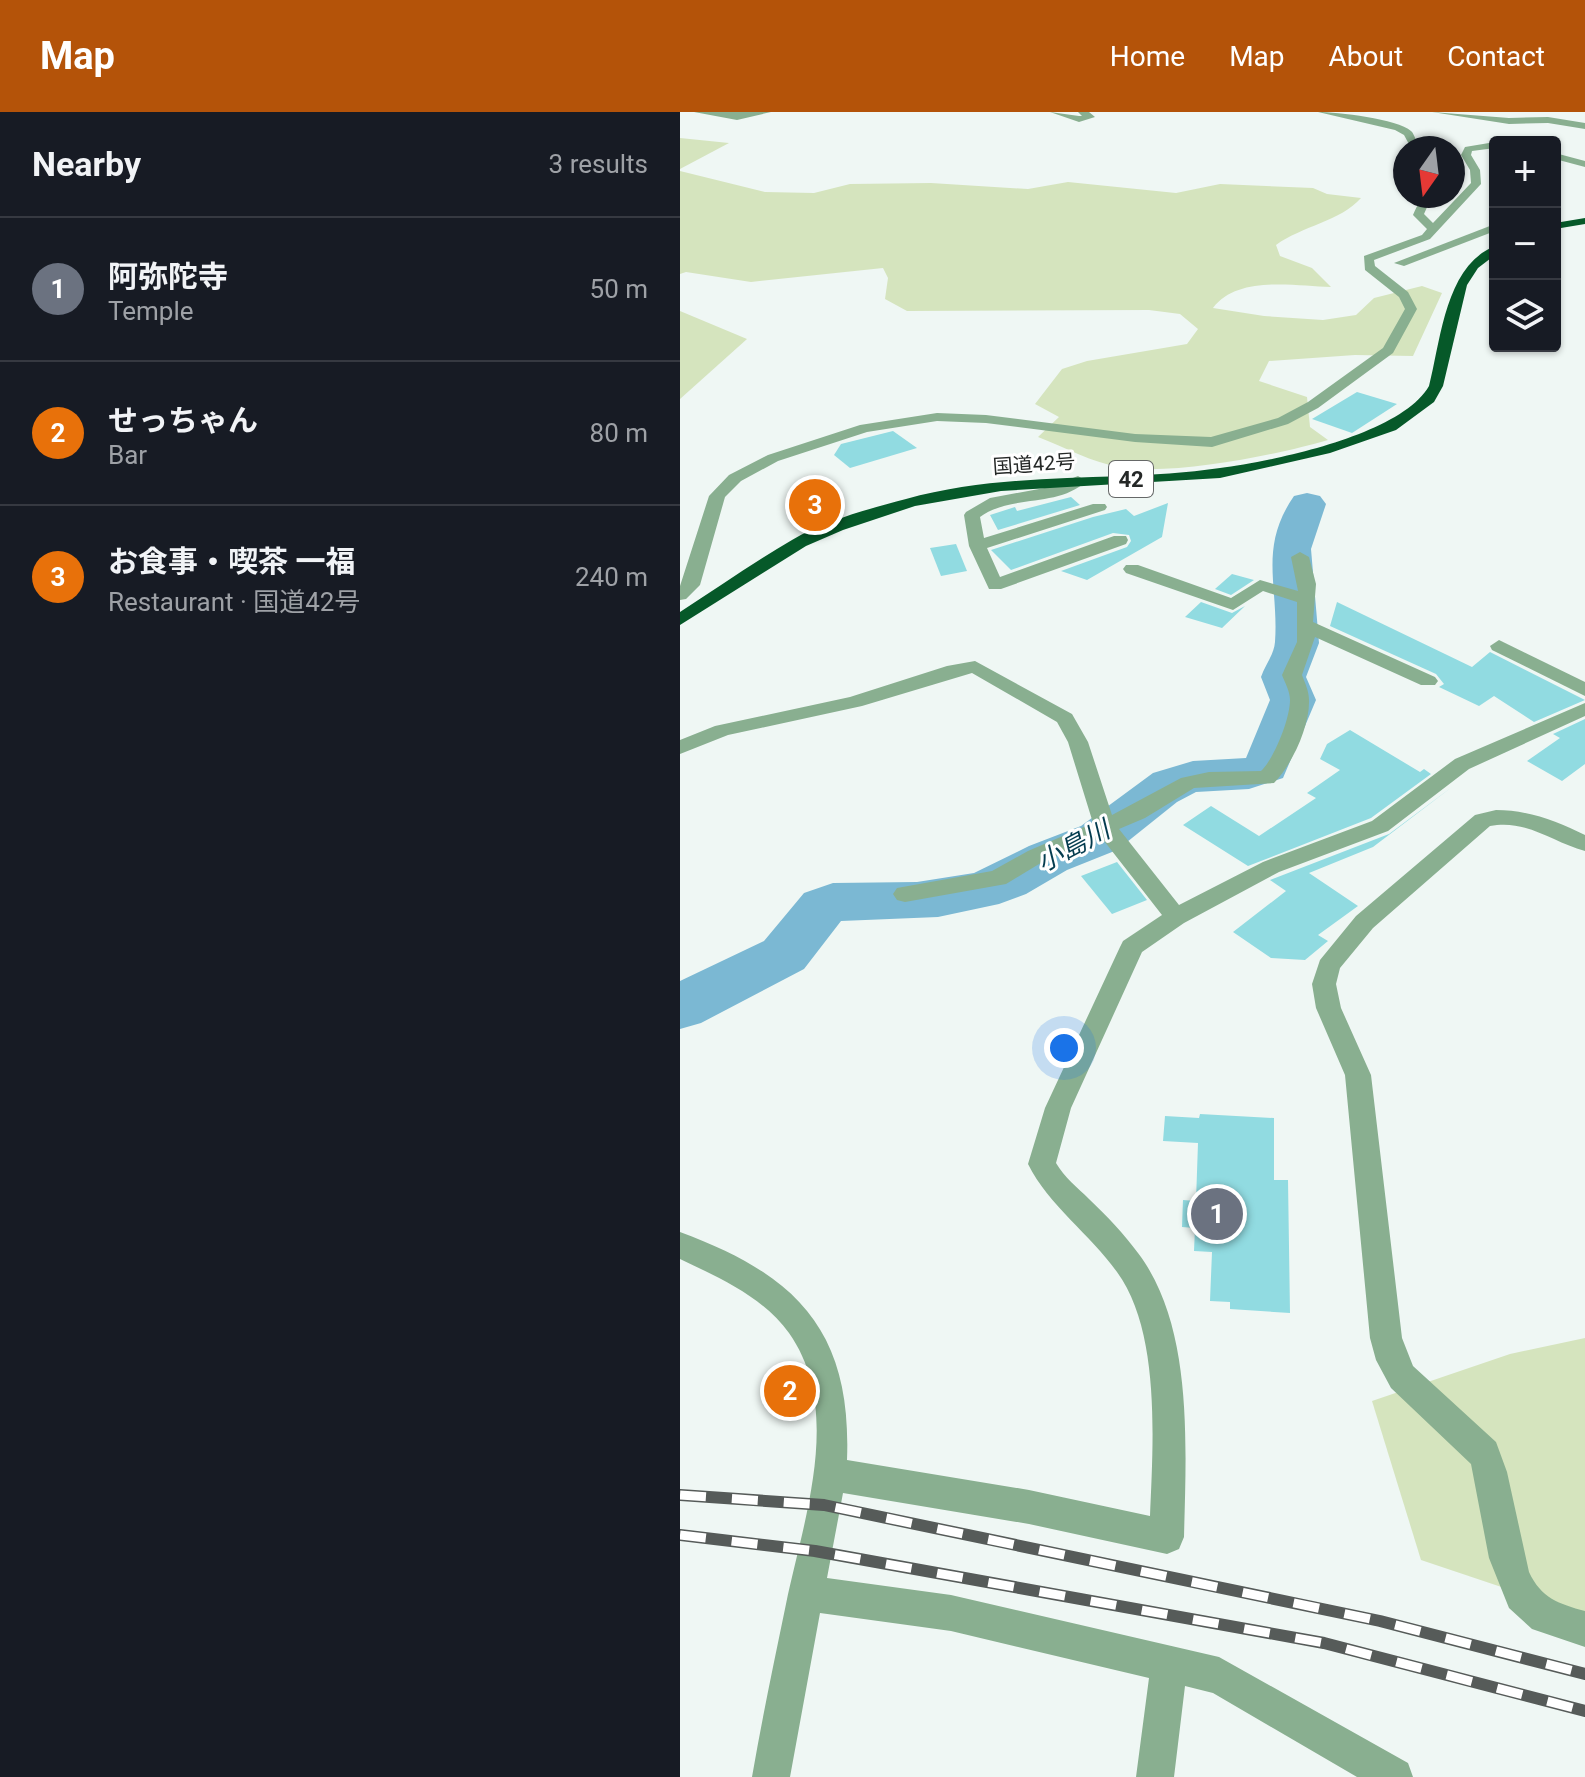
<!DOCTYPE html>
<html lang="en">
<head>
<meta charset="utf-8">
<style>
  :root { --surface:#171b24; --page:#242831; --text:#f1f3f6; --muted:#9ea1a6; --line:#363941; --accent:#b45309 }
  body { margin:0; font-family:Roboto,"Noto Sans JP",sans-serif; background:var(--page); color:var(--text) }
  .controls { position:absolute; right:24px; top:24px; display:grid; overflow:hidden; border-radius:8px; box-shadow:0 2px 6px #0004 }
  .controls button { width:72px; height:72px; display:grid; place-items:center; padding:0; border:0; border-bottom:2px solid var(--line); background:var(--surface); color:var(--text); font:40px sans-serif }
  .compass { position:absolute; left:713px; top:24px; width:72px; height:72px; border-radius:50%; background:var(--surface); box-shadow:0 2px 6px #0004; rotate:194deg }
  .you { position:absolute; left:384px; top:936px; width:28px; height:28px; margin:-20px; border:6px solid #fff; border-radius:50%; background:#1a73e8; box-shadow:0 0 0 12px #1a73e833 }
  .badge { display:grid; place-items:center; width:52px; height:52px; border-radius:50%; background:var(--accent); color:#fff; font-size:26px; font-weight:700 }
  .pin { position:absolute; translate:-50% -50%; border:4px solid #fff; box-shadow:0 2px 8px #0006 }
  .list { margin:0; padding:0; list-style:none }
  h2 { display:flex; justify-content:space-between; align-items:center; height:104px; margin:0; padding:0 32px; font-size:34px }
  h2 small { font-size:26px; font-weight:400; color:var(--muted) }
  .list li { display:grid; grid-template-columns:52px 1fr auto; gap:24px; align-items:center; box-sizing:border-box; height:144px; padding:0 32px; border-top:2px solid var(--line) }
  .list b { display:block; font-size:30px; white-space:nowrap }
  .list p { margin:0; font-size:26px; white-space:nowrap; color:var(--muted) }
  .list em { font-size:26px; font-style:normal; color:var(--muted) }
  .icon { flex:none; width:44px; height:44px; fill:none; stroke:currentColor; stroke-width:2; stroke-linecap:round; stroke-linejoin:round }
  .map { position:relative; flex:none; width:905px; height:1665px; overflow:hidden }
  header { display:flex; align-items:center; gap:48px; box-sizing:border-box; height:112px; padding:0 40px; background:var(--accent); color:#fff }
  header strong { font-size:38px }
  nav { display:flex; gap:44px; margin-inline-start:auto; font-size:28px }
  main { display:flex }
  aside { flex:1; background:var(--surface) }
  .map>svg:first-child { display:block }
  .green { fill:#d5e4be }
  .lines { fill:none; stroke-linecap:round; stroke-linejoin:round }
  .river { fill:#7bb8d3; fill-rule:evenodd }
  .building { fill:#91dbe1 }
  .street { fill:#89af90; fill-rule:evenodd }
  .highway { fill:#065929; fill-rule:evenodd }
  .rail-casing { stroke:#565b59; stroke-width:12 }
  .rail { stroke:#fff; stroke-width:9; stroke-dasharray:26; stroke-linecap:butt }
  .labels { text-anchor:middle; dominant-baseline:central; stroke-width:6; stroke-linejoin:round; paint-order:stroke }
  .far-street-label { font-size:20px; fill:#252827; stroke:#fff }
  .shield { fill:#fff; stroke:#666868; stroke-width:2 }
  .shield-label { font-size:22px; font-weight:bold; fill:#252827 }
  .water-label { font-size:26px; font-style:italic; fill:#043c4f; stroke:#fff }
</style>
</head>
<body>
<header>
<strong>Map</strong>
<nav><a>Home</a><a>Map</a><a>About</a><a>Contact</a></nav>
</header>
<main>
<aside>
<h2>Nearby<small>3 results</small></h2>
<ul class="list">
<li><span class="badge" style="background:#6b7280">1</span><div><b>阿弥陀寺</b><p>Temple</p></div><em>50 m</em></li>
<li><span class="badge" style="background:#e8710a">2</span><div><b>せっちゃん</b><p>Bar</p></div><em>80 m</em></li>
<li><span class="badge" style="background:#e8710a">3</span><div><b>お食事・喫茶 一福</b><p>Restaurant · 国道42号</p></div><em>240 m</em></li>
</ul>
</aside>
<div class="map">
<svg width="905" height="1665" viewBox="0 0 905 1665">
  <rect width="100%" height="100%" fill="#eff7f4"/>
  <g class="green">
    <path d="M 0,26 L 49,31 L 0,57 Z"/>
    <path d="M 0,59 L 85,80 L 134,81 L 170,72 L 251,71 L 348,77 L 388,70 L 496,81 L 540,72 L 633,76 L 647,82 L 681,86 C 661,109 622,114 596,133 L 600,144 L 632,156 L 651,175 C 614,174 558,163 533,196 L 584,204 L 643,208 L 676,203 L 694,186 L 742,174 L 762,181 L 733,244 L 675,243 L 589,249 L 579,269 L 627,285 L 630,315 L 648,328 C 597,343 492,364 440,355 C 413,351 384,335 358,325 L 379,305 L 355,292 L 382,257 L 407,249 L 507,232 L 518,217 L 500,202 L 469,198 L 227,199 L 205,187 L 208,166 L 203,156 L 71,170 L 6,160 L 0,162 Z"/>
    <path d="M 0,199 L 67,227 L 0,287 Z"/>
    <path d="M 905,1226 L 905,1503 L 741,1448 L 692,1289 L 830,1242 Z"/>
  </g>
  <g class="lines">
    <path class="river" d="M 627,381 L 640,384 L 646,392 L 631,437 L 639,531 L 626,565 L 636,588 L 603,666 L 569,677 L 516,680 L 497,690 L 437,738 L 387,758 L 346,782 L 319,792 L 258,805 L 161,809 L 124,857 L 21,911 L 0,917 L 0,869 L 84,829 L 124,781 L 153,771 L 237,770 L 294,761 L 349,734 L 401,714 L 473,661 L 513,649 L 566,646 L 590,588 L 581,565 C 585,553 594,543 595,530 C 599,474 578,436 614,384 Z"/>
  </g>
  <g class="building">
    <path d="M 677,280 L 717,292 L 672,321 L 632,307 Z"/>
    <path d="M 213,319 L 237,336 L 170,356 L 154,343 L 161,332 Z"/>
    <path d="M 391,385 L 400,393 L 318,418 L 310,403 L 335,395 L 337,399 Z"/>
    <path d="M 488,391 L 482,425 L 407,468 L 381,459 L 447,435 L 451,429 L 449,423 L 433,421 L 331,458 L 311,438 L 413,405 L 446,397 L 454,404 Z"/>
    <path d="M 276,432 L 287,459 L 261,464 L 250,436 Z"/>
    <path d="M 552,462 L 574,468 L 551,483 L 535,477 Z"/>
    <path d="M 521,490 L 552,501 L 565,494 L 542,516 L 505,505 Z"/>
    <path d="M 657,490 L 792,555 L 810,540 L 905,588 L 854,610 L 814,584 L 799,594 L 759,575 L 764,572 L 756,562 L 650,514 Z"/>
    <path d="M 905,607 L 905,652 L 882,669 L 847,649 L 880,626 L 873,622 Z"/>
    <path d="M 670,618 L 740,660 L 744,657 L 751,662 L 691,706 L 568,754 L 503,713 L 531,694 L 579,724 L 636,686 L 627,681 L 660,658 L 640,647 L 647,632 Z"/>
    <path d="M 772,675 L 693,735 L 629,761 L 678,794 L 638,823 L 648,829 L 625,848 L 591,846 L 553,820 L 606,779 L 590,768 L 709,722 Z"/>
    <path d="M 437,750 L 467,788 L 432,802 L 401,764 Z"/>
    <path d="M 520,1002 L 594,1006 L 594,1068 L 608,1068 L 610,1201 L 550,1197 L 550,1190 L 530,1189 L 532,1140 L 514,1139 L 515,1116 L 502,1115 L 503,1088 L 516,1089 L 518,1031 L 483,1029 L 485,1004 L 519,1006 Z"/>
  </g>
  <g class="lines">
    <g class="street">
      <path d="M 14,0 L 91,0 L 57,8 Z"/>
      <path d="M 370,0 L 399,4 L 402,4 L 398,0 L 409,0 L 415,5 L 399,10 Z"/>
      <path d="M 638,0 C 657,0 718,7 731,19 C 733,20 736,28 737,30 L 752,36 L 730,34 L 724,23 L 715,18 Z"/>
      <path d="M 752,0 L 829,6 L 868,5 L 905,11 L 905,17 L 868,11 L 829,12 Z"/>
      <path d="M 815,30 L 815,36 L 792,39 L 791,43 L 800,58 L 801,72 L 750,127 L 694,148 L 695,154 L 728,180 L 737,197 L 713,241 L 638,296 L 608,312 L 532,335 L 455,330 L 306,311 L 257,309 L 187,320 L 98,349 L 61,369 L 45,385 L 20,473 L 6,487 L 0,488 L 0,474 L 29,384 L 49,363 L 88,343 L 180,313 L 257,301 L 306,303 L 455,322 L 531,325 L 598,306 L 628,290 L 703,236 L 725,197 L 719,185 L 685,158 L 684,144 L 742,123 L 747,117 L 733,103 C 739,89 742,84 758,84 L 748,93 L 744,102 L 753,111 L 791,71 L 790,58 L 781,43 L 785,35 Z"/>
      <path d="M 875,41 L 905,49 L 905,55 L 875,47 Z"/>
      <path d="M 773,46 L 782,54 L 778,75 L 773,78 Z"/>
      <path d="M 815,112 L 815,119 L 724,154 L 714,151 Z"/>
      <path d="M 398,364 L 406,369 C 379,396 331,382 300,405 L 304,426 L 413,392 L 425,392 L 427,395 L 425,398 L 307,436 L 320,465 L 434,424 L 446,424 L 448,428 L 446,432 L 321,477 L 309,477 L 289,434 L 284,403 L 286,400 L 310,386 L 370,375 Z"/>
      <path d="M 620,440 L 629,445 L 636,472 L 633,510 L 755,565 L 758,569 L 755,573 L 741,573 L 635,525 L 622,563 C 625,571 629,579 629,588 C 630,614 612,653 594,671 L 514,676 L 465,706 L 439,717 L 499,793 L 583,750 L 692,709 L 775,647 L 905,591 L 905,604 L 789,657 L 708,719 L 599,760 L 504,811 L 462,840 L 391,996 L 376,1051 C 384,1065 398,1076 409,1087 C 427,1104 444,1122 458,1141 C 514,1215 506,1336 504,1425 L 499,1437 L 487,1442 L 349,1412 L 163,1381 L 147,1466 L 271,1483 L 539,1545 L 728,1651 L 733,1665 L 677,1665 L 533,1581 L 505,1574 L 494,1665 L 456,1665 L 469,1566 L 271,1519 L 140,1501 L 110,1665 L 72,1665 C 82,1607 94,1550 106,1492 C 123,1409 164,1299 109,1221 C 83,1185 40,1166 0,1147 L 0,1120 C 117,1163 172,1219 167,1348 L 349,1378 L 470,1404 C 473,1332 481,1220 437,1160 C 410,1122 369,1094 348,1052 L 365,996 L 440,835 L 443,829 L 482,803 L 421,725 L 364,749 L 326,772 L 225,790 L 217,788 L 213,782 L 217,776 L 312,759 L 348,739 L 413,711 L 388,630 L 377,610 L 292,561 L 182,594 L 48,623 L 0,642 L 0,628 L 35,614 L 170,585 L 267,554 L 295,549 L 392,602 L 408,630 L 432,703 L 501,666 L 529,660 L 581,659 C 594,647 610,607 610,588 C 610,579 605,571 602,563 L 617,530 L 617,490 L 583,479 L 553,498 L 446,461 L 443,457 L 446,453 L 458,453 L 551,486 L 580,468 L 618,479 L 611,445 Z"/>
      <path d="M 819,528 L 905,570 L 905,584 L 812,538 L 810,534 Z"/>
      <path d="M 816,698 C 848,698 877,709 905,723 L 905,739 C 872,730 847,707 810,714 L 693,816 L 660,856 L 656,872 L 661,896 L 691,963 L 722,1226 L 733,1254 L 816,1330 L 827,1360 L 849,1460 C 861,1486 879,1492 905,1499 L 905,1535 L 852,1517 L 829,1496 L 809,1446 L 791,1352 L 711,1276 L 696,1248 L 690,1226 L 665,963 L 636,896 L 632,872 L 640,848 L 676,804 L 795,703 Z"/>
    </g>
    <g class="highway">
      <path d="M 905,106 L 905,112 L 875,117 L 875,111 Z"/>
      <path d="M 815,134 L 815,143 L 798,156 L 787,173 L 763,274 L 754,290 L 716,318 L 650,341 L 540,366 L 321,379 L 235,394 L 163,418 L 126,434 L 0,513 L 0,500 C 37,476 74,450 112,428 C 146,408 189,397 226,387 C 329,358 436,371 540,356 C 594,349 721,323 749,274 C 761,228 765,154 815,134 Z"/>
    </g>
    <g class="rail-casing">
      <g id="rail">
        <path d="M 0,1383 L 144,1393 L 700,1509 L 905,1562"/>
        <path d="M 0,1423 L 135,1439 L 644,1531 L 905,1599"/>
      </g>
    </g>
    <use href="#rail" class="rail"/>
  </g>
  <g class="labels">
    <g class="far-street-label">
      <text transform="translate(354 352) rotate(-4)">国道42号</text>
    </g>
    <rect class="shield" x="429" y="349" width="44" height="36" rx="6"/>
    <g class="shield-label">
      <text x="451" y="367">42</text>
    </g>
    <g class="water-label">
      <text transform="translate(393 734) rotate(-28)">小島川</text>
    </g>
  </g>
</svg>
<div class="controls">
<button>+</button>
<button>−</button>
<button><svg class="icon" aria-label="layers" viewBox="0 0 24 24"><path d="M12 4l9 5-9 5-9-5zM3 14l9 5 9-5"/></svg></button>
</div>
<svg class="compass" viewBox="-18 -18 36 36"><path d="M0-13l5 13h-10z" fill="#e53935"/><path d="M0 13l5-13h-10z" fill="#9ea1a6"/></svg>
<div class="you"></div>
<div class="pin badge" style="left:537px;top:1102px;background:#6b7280">1</div>
<div class="pin badge" style="left:110px;top:1279px;background:#e8710a">2</div>
<div class="pin badge" style="left:135px;top:393px;background:#e8710a">3</div>
</div>
</main>
</body>
</html>
